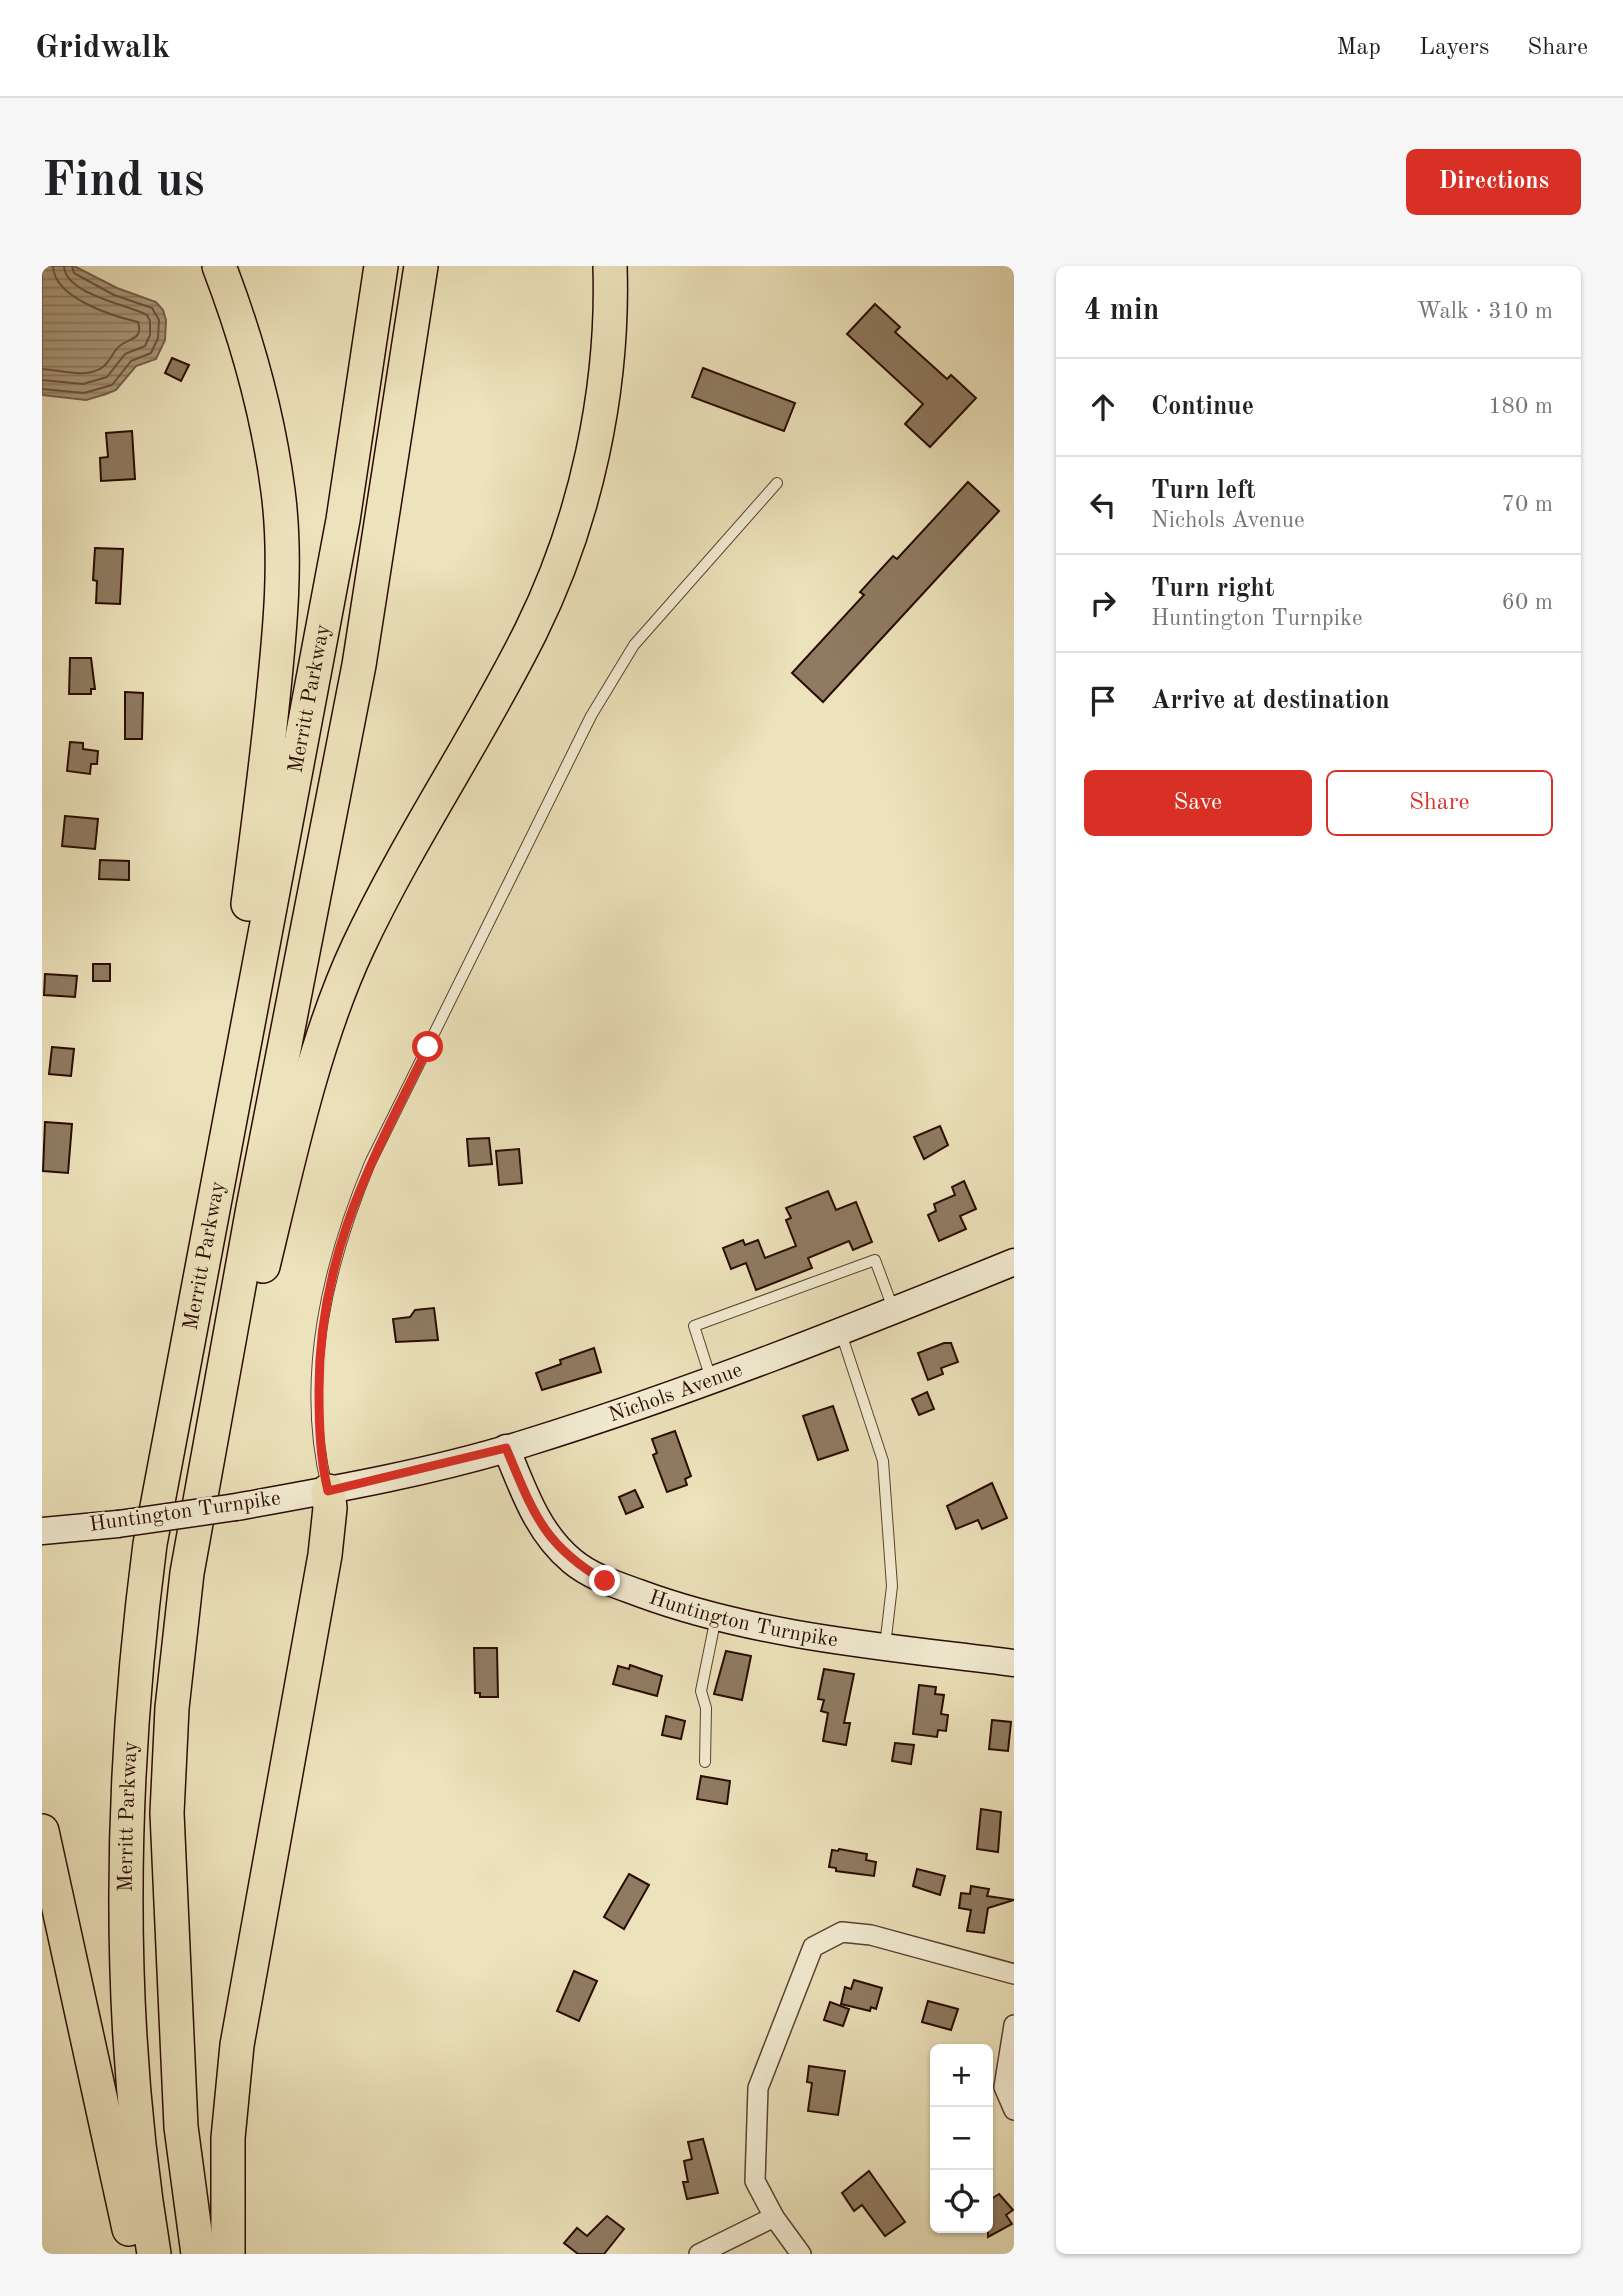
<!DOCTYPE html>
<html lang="en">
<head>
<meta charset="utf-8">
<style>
  :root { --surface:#fff; --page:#f6f6f6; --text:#202124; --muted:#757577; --line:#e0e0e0; --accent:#d93025 }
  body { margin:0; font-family:"Old Standard TT",serif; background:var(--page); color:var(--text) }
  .controls { position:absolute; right:21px; bottom:21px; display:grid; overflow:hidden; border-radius:10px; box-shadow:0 2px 5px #0004 }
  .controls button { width:63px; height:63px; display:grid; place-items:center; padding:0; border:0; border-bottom:2px solid var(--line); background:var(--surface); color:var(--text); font:35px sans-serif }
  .stop { position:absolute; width:21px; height:21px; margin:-16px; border:5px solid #d93025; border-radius:50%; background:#fff }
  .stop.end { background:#d93025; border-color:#fff; box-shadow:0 2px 7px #0008 }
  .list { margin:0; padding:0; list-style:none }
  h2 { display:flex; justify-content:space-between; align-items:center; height:91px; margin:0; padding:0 28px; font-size:30px }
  h2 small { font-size:23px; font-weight:400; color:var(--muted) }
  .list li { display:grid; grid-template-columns:46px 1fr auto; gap:21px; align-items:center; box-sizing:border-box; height:98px; padding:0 28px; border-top:2px solid var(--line) }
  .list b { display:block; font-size:26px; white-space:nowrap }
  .list p { margin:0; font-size:23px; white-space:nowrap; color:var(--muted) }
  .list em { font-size:23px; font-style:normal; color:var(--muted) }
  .actions { display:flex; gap:14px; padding:21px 28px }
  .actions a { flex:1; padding:16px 0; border:2px solid var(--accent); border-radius:10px; text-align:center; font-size:24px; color:var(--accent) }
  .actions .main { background:var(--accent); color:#fff }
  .icon { flex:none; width:38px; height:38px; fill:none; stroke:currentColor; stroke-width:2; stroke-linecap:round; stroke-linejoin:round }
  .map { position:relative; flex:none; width:972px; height:1988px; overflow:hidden; border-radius:10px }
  header { display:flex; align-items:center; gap:42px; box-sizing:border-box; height:98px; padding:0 35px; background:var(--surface); border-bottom:2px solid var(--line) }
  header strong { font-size:33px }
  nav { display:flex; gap:38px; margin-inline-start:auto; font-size:24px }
  .intro { display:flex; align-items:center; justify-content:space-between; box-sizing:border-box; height:168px; padding:0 42px }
  h1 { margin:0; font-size:49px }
  .button { padding:18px 32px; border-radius:10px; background:var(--accent); color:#fff; font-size:24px; font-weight:700 }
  main { display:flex; gap:42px; padding:0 42px }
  aside { flex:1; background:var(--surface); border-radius:10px; box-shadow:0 2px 5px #0004 }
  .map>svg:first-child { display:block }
  .water { fill:url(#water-rules); stroke:#77604b; stroke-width:2 }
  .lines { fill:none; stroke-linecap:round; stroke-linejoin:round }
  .shore { stroke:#6a523f; stroke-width:2 }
  .building { fill:#8f7b62; stroke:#2a0b02; stroke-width:2 }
  .service-casing { stroke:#5a4130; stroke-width:12 }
  .minor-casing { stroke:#5a4130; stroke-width:22 }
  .secondary-casing { stroke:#2a0b02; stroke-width:29 }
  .motorway-casing { stroke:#2a0b02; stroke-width:36 }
  .service { stroke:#f3ecd3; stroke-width:10 }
  .minor { stroke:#f3ecd3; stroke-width:19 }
  .secondary { stroke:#f3ecd3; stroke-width:26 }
  .motorway { stroke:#ece2bb; stroke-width:33 }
  .secondary-bridge-casing { stroke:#2a0b02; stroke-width:29; stroke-linecap:butt }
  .secondary-bridge { stroke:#f3ecd3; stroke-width:26 }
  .route { stroke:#d93025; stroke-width:9 }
  .labels { text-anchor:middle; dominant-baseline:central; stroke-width:5; stroke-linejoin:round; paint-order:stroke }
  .street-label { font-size:21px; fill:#2a0b02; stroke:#f3ecd3 }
</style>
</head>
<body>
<header>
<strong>Gridwalk</strong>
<nav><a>Map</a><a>Layers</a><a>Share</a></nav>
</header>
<div class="intro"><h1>Find us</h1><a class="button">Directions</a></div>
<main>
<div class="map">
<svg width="972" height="1988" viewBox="0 0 972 1988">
  <defs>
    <pattern id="water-rules" width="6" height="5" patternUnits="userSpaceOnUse" patternTransform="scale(1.75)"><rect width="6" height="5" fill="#aa997c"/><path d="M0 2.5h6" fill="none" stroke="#8b7b63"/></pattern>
  </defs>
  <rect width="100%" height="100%" fill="#ece2bb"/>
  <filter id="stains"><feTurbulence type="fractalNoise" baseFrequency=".00286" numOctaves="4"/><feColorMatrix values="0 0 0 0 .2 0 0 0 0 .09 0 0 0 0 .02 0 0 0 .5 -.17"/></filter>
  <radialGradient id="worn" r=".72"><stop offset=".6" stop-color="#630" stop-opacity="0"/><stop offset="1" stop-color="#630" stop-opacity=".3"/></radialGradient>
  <path class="water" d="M 0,0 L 32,0 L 75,22 L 114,36 L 121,44 L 124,54 L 123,74 L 114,93 L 94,100 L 74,124 L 64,128 L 44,134 L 0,129 Z"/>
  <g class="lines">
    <g class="shore">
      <path d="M 0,103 C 18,104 45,113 61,101 C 69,95 71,84 79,79 C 90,71 101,73 96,56 C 70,50 12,32 11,0"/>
      <path d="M 0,114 L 41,118 L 65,111 L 83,88 L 103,80 L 108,69 L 108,55 L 105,49 C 84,38 23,28 22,0"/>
      <path d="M 0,123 L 42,127 L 70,119 L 89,95 L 109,87 L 116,72 L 117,54 L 110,42 L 72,29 L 32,7 L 30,0"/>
    </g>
  </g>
  <g class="building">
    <path d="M 833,38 L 858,61 L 853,66 L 905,113 L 909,109 L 934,132 L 888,181 L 863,158 L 881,138 L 805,68 Z"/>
    <path d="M 130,92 L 147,99 L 139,115 L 123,107 Z"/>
    <path d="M 661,102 L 753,137 L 742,165 L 650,131 Z"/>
    <path d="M 90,165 L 93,213 L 59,215 L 58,192 L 66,191 L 64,167 Z"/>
    <path d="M 926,216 L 957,245 L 781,436 L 750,407 L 822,329 L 818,326 L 851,290 L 855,293 Z"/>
    <path d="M 53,282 L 81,283 L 78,338 L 54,337 L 55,315 L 51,314 Z"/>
    <path d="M 28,392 L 49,392 L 53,423 L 49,423 L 49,428 L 27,428 Z"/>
    <path d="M 83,426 L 101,427 L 100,473 L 83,473 Z"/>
    <path d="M 28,476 L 41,477 L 41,483 L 56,485 L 55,498 L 49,498 L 48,508 L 25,505 Z"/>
    <path d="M 23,550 L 56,553 L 53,583 L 20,580 Z"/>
    <path d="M 58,594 L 87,595 L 87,614 L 57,613 Z"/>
    <rect x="51" y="698" width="17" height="17"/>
    <path d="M 3,708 L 35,710 L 33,731 L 2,729 Z"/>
    <path d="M 10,781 L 32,783 L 29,810 L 7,808 Z"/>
    <path d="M 3,856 L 30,858 L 26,907 L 1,905 Z"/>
    <path d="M 898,860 L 906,879 L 882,893 L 872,871 Z"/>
    <path d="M 447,872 L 450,898 L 427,900 L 425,873 Z"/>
    <path d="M 477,883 L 480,917 L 457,919 L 454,885 Z"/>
    <path d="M 922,915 L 934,943 L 918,950 L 924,963 L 897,975 L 886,949 L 894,945 L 892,938 L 913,929 L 910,921 Z"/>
    <path d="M 786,925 L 794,944 L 814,936 L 830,976 L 811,984 L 807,975 L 766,992 L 770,1002 L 714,1024 L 704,997 L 689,1003 L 681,982 L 701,974 L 703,979 L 716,974 L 723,992 L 754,980 L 744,954 L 749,952 L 744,942 Z"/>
    <path d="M 392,1042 L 396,1074 L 354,1076 L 351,1053 L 368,1051 L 373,1044 Z"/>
    <path d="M 902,1077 L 909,1077 L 916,1096 L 899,1102 L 901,1108 L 886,1114 L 876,1087 Z"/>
    <path d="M 552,1082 L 559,1106 L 500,1124 L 494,1107 L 519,1098 L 518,1094 Z"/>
    <path d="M 885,1126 L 892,1143 L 877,1149 L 870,1133 Z"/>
    <path d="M 791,1140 L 806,1184 L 776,1194 L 761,1150 Z"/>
    <path d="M 633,1165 L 649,1210 L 643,1213 L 645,1219 L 625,1226 L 611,1189 L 615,1187 L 610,1173 Z"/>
    <path d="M 950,1217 L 965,1252 L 940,1263 L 936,1254 L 914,1263 L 905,1240 Z"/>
    <path d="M 593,1224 L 601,1241 L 584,1248 L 577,1231 Z"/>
    <path d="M 432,1382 L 455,1382 L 456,1431 L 438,1431 L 438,1427 L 433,1427 Z"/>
    <path d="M 684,1385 L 709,1390 L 700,1434 L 672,1428 Z"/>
    <path d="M 588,1399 L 620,1410 L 615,1430 L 571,1418 L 576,1400 L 587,1403 Z"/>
    <path d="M 782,1403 L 812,1408 L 802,1457 L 808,1457 L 804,1479 L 781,1475 L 786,1447 L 779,1445 L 782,1434 L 776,1433 Z"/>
    <path d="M 877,1419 L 894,1421 L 893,1428 L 902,1429 L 899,1448 L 906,1449 L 904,1465 L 896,1464 L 895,1471 L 871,1468 Z"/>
    <path d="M 624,1450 L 643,1455 L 639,1473 L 620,1469 Z"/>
    <path d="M 950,1454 L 969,1456 L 966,1485 L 947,1483 Z"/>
    <path d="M 853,1477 L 872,1479 L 869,1498 L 850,1495 Z"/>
    <path d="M 659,1510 L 688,1515 L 685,1538 L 655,1533 Z"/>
    <path d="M 939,1543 L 959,1546 L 956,1586 L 935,1583 Z"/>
    <path d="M 797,1583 L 825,1588 L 824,1594 L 834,1596 L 832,1610 L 794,1605 L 794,1602 L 787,1601 L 790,1584 L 796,1585 Z"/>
    <path d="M 875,1603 L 903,1610 L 898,1629 L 871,1620 Z"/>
    <path d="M 587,1608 L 607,1619 L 582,1663 L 562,1651 Z"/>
    <path d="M 929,1620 L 947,1623 L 945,1630 L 972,1634 L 946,1642 L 942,1667 L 925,1665 L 929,1644 L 917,1642 L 919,1627 L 928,1628 Z"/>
    <path d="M 532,1705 L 555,1715 L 537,1755 L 515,1745 Z"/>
    <path d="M 812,1714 L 840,1722 L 834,1743 L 829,1741 L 828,1745 L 799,1738 L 803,1721 L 809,1723 Z"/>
    <path d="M 886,1735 L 916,1743 L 909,1764 L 880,1756 Z"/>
    <path d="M 788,1736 L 807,1743 L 801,1760 L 782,1754 Z"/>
    <path d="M 767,1800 L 803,1805 L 796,1849 L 766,1845 L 770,1817 L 765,1816 Z"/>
    <path d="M 661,1873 L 676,1927 L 645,1933 L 641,1916 L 646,1916 L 642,1895 L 650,1893 L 646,1876 Z"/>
    <path d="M 827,1905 L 863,1956 L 843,1970 L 820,1939 L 812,1945 L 800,1927 Z"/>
    <path d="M 957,1928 L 971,1944 L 964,1949 L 970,1958 L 946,1971 L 946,1935 Z"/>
    <path d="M 565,1950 L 582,1963 L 562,1988 L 536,1988 L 522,1977 L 535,1962 L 545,1970 Z"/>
  </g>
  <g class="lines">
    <g class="service-casing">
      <g id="service">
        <path d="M 799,1067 L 841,1195 L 850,1320 L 843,1380"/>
        <path d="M 669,1113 L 652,1060 L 833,994 L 852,1045"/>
        <path d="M 285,1221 C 258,1111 286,998 328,897 L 549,450 L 592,379 L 735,217"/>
        <path d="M 663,1496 L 664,1442 L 659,1425 L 674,1351"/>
      </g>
    </g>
    <g class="minor-casing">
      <g id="minor">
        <path d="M 972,1759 L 962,1821 L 972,1844"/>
        <path d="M 657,1988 L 732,1951"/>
        <path d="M 759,1988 L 732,1951 L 713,1915 L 716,1822 L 771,1681 L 800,1666 L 829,1669 L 972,1708"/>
      </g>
    </g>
    <g class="secondary-casing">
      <g id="secondary">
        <path id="s1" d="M 464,1182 C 481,1223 495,1266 530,1295 C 549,1311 575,1319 597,1327 C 716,1371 847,1381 972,1397"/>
        <path id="s2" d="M 194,1241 C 289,1224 392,1206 484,1177 C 649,1126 812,1061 972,996"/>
        <path d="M 0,1265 L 76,1258"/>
      </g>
    </g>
    <g class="motorway-casing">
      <g id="motorway">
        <path d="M 177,0 C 205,73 226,148 236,225 C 245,294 238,364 231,432 C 224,501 215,570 206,638"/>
        <path d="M 221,1000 C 246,897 271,777 316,681 C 367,572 436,472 489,365 C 544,254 572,123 568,0"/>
        <path d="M 0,1565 L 87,1963"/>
        <path id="s3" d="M 112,1988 C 73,1752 77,1515 108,1278 L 301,254 L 339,0"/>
        <path d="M 156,1988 L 139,1861 L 125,1547 L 130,1442 L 145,1307 L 211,942 L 317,399 L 379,0"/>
        <path d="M 186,1988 L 186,1872 L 195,1779 L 283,1289 L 288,1242 L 286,1225"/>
      </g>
    </g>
    <use href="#service" class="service"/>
    <use href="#minor" class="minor"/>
    <use href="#secondary" class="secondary"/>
    <use href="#motorway" class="motorway"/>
    <g class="secondary-bridge-casing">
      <path id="secondary-bridge" d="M 76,1258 L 194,1241"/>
    </g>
    <use href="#secondary-bridge" class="secondary-bridge"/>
  </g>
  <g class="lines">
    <path class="route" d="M 386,781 C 328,898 277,989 277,1124 C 277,1158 278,1192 286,1225 L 464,1182 C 491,1246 501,1279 563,1315"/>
  </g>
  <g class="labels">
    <g class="street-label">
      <text stroke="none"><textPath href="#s3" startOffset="1573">Merritt Parkway</textPath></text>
      <text stroke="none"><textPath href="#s3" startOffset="1006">Merritt Parkway</textPath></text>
      <text stroke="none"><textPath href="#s2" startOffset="455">Nichols Avenue</textPath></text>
      <text transform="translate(143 1246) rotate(-8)">Huntington Turnpike</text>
      <text stroke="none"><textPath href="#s1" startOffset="315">Huntington Turnpike</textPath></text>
      <text stroke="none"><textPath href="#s3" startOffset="439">Merritt Parkway</textPath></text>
    </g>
  </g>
  <rect width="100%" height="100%" filter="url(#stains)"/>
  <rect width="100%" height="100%" fill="url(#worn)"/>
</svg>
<div class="controls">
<button>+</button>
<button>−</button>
<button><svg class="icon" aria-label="locate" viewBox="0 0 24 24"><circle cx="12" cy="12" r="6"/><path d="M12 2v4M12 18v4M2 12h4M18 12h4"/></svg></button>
</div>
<div class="stop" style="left:386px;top:781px"></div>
<div class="stop end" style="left:563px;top:1315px"></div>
</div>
<aside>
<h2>4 min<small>Walk · 310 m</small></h2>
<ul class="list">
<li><svg class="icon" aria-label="ahead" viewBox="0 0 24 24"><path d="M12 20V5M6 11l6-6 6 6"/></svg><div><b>Continue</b></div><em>180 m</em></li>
<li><svg class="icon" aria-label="left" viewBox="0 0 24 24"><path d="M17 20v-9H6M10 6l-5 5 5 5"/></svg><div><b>Turn left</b><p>Nichols Avenue</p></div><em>70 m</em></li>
<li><svg class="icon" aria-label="right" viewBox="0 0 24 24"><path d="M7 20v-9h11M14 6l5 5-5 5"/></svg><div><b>Turn right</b><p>Huntington Turnpike</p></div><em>60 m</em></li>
<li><svg class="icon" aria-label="arrive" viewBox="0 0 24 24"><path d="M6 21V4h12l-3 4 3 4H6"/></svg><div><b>Arrive at destination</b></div></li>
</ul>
<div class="actions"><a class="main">Save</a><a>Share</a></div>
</aside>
</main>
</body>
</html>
